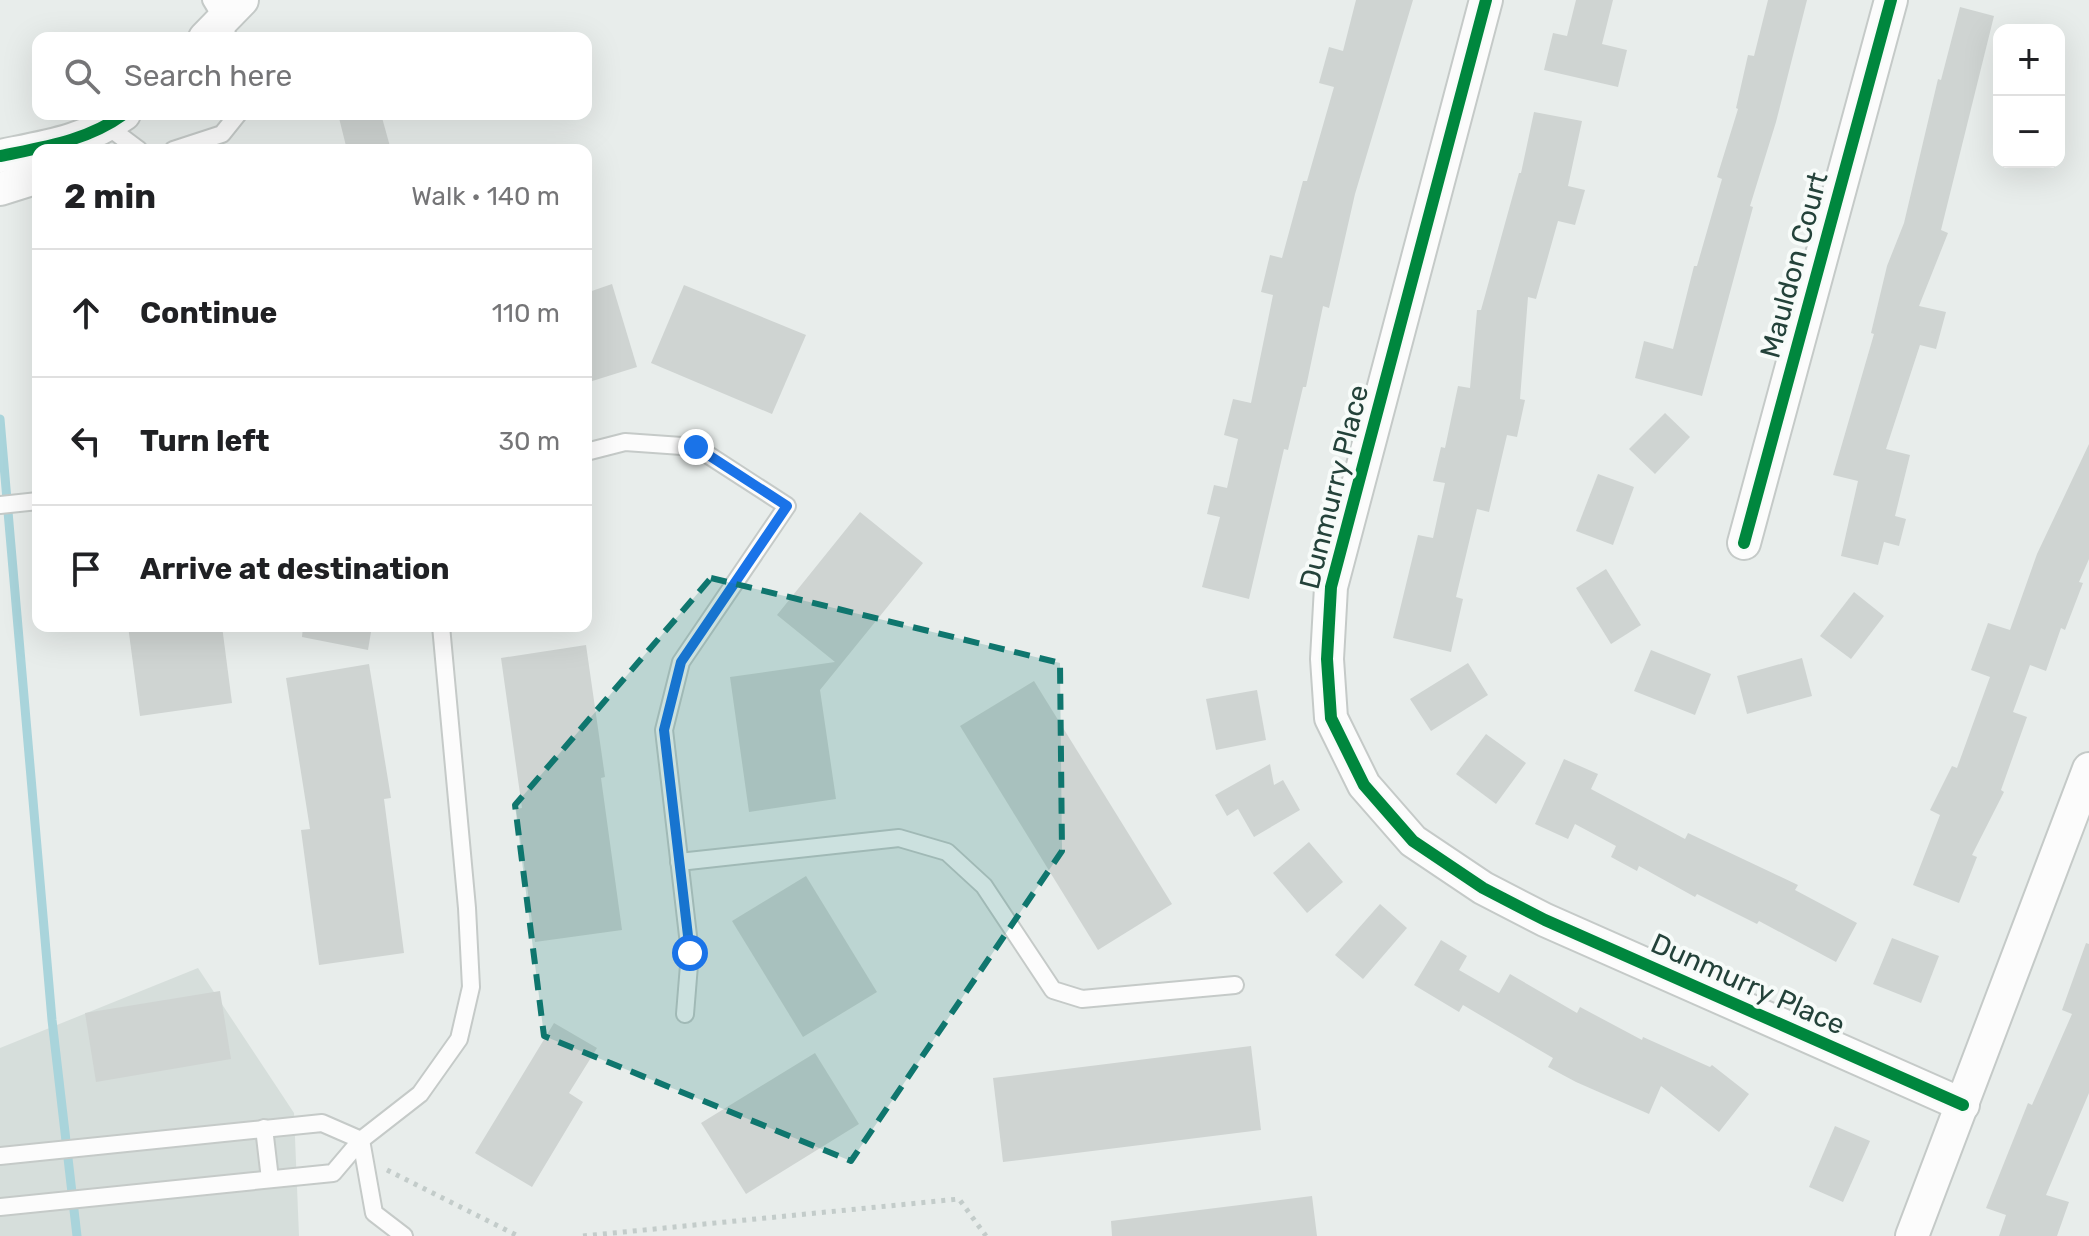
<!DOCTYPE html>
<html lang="en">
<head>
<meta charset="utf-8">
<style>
  :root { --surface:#fff; --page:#f6f6f6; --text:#202124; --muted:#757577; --line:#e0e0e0 }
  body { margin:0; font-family:Rubik,sans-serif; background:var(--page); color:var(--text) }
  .controls { position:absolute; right:24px; top:24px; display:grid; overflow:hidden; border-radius:16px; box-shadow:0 8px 32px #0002 }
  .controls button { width:72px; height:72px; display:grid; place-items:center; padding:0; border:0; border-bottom:2px solid var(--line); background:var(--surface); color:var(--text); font:40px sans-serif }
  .stop { position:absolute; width:24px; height:24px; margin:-18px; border:6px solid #1a73e8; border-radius:50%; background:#fff }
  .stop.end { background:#1a73e8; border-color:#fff; box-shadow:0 2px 8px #0008 }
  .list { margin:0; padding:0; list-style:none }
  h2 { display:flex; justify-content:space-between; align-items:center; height:104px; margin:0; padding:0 32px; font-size:34px }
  h2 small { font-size:26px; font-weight:400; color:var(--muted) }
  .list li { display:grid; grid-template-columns:52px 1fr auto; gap:24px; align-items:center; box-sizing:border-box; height:128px; padding:0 32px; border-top:2px solid var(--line) }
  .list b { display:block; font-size:30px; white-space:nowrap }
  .list em { font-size:26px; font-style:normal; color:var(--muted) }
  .icon { flex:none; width:44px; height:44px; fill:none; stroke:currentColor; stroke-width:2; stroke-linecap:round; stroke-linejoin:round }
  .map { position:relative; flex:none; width:2089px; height:1236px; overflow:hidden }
  .search { position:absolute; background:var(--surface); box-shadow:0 8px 32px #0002; left:32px; top:32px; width:560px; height:88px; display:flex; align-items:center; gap:20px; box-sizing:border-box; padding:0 28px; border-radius:16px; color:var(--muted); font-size:30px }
  .panel { position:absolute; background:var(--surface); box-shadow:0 8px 32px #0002; left:32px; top:144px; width:560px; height:488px; border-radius:16px }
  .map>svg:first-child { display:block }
  .built { fill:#d6dedb }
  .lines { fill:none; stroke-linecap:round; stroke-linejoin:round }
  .stream { stroke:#a9d4db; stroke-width:9 }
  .building { fill:#cfd4d2 }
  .service-casing { stroke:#c5cac8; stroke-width:20 }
  .minor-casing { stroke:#c5cac8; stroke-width:36 }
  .path { stroke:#c3ccca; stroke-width:5; stroke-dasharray:4 6; stroke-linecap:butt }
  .service { stroke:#fcfcfc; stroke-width:16 }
  .minor { stroke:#fcfcfc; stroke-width:32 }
  .cycleway-casing { stroke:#f7fbf9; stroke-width:17 }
  .cycleway { stroke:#00873e; stroke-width:12 }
  .route { stroke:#1a73e8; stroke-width:10 }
  .marked { fill:#0f766e; fill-opacity:0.2; stroke:#0f766e; stroke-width:6; stroke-dasharray:16 10; stroke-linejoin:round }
  .labels { text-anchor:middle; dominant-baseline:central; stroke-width:8; stroke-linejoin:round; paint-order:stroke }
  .street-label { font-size:28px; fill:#24423a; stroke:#f7fbf9 }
</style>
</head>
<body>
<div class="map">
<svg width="2089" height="1236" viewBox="0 0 2089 1236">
  <rect width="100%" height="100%" fill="#e8edeb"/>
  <path class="built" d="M 198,968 L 294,1113 L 299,1236 L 0,1236 L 0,1048 Z"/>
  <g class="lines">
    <path class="stream" d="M 0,419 L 52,1020 L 77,1236"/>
  </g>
  <g class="building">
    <path d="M 1356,0 L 1413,0 L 1355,194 L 1329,308 L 1323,306 L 1306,387 L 1303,387 L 1288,450 L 1284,449 L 1249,599 L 1202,587 L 1220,517 L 1207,514 L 1214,485 L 1227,488 L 1238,439 L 1224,435 L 1233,399 L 1251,403 L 1273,295 L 1261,292 L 1270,255 L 1282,258 L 1303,181 L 1307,181 L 1334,87 L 1319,83 L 1329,47 L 1343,51 Z"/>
    <path d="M 1576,0 L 1613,0 L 1602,44 L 1627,50 L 1618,87 L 1544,70 L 1553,33 L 1567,36 Z"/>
    <path d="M 1768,0 L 1807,0 L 1776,122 L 1750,206 L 1753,207 L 1702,396 L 1635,378 L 1644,341 L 1673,349 L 1694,266 L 1697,266 L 1722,179 L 1717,177 L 1738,109 L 1736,108 L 1748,55 L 1754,56 Z"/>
    <path d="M 1960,7 L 1994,16 L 1941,230 L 1948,233 L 1919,306 L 1946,312 L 1936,349 L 1920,345 L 1886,449 L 1910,455 L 1895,516 L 1906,519 L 1899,546 L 1884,542 L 1878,565 L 1841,556 L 1858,481 L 1833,475 L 1874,334 L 1871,333 L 1887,266 L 1904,223 L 1938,79 L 1941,80 Z"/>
    <path d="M 1534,112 L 1582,121 L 1568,186 L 1585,190 L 1575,225 L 1558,221 L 1536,299 L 1528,297 L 1520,399 L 1525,400 L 1517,437 L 1507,435 L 1489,512 L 1477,509 L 1456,597 L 1463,599 L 1451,652 L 1393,638 L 1418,535 L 1433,538 L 1445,483 L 1433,481 L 1441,447 L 1445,448 L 1458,386 L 1470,388 L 1477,310 L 1481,310 L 1519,173 L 1521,173 Z"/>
    <path d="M 338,114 L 381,114 L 391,150 L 347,150 Z"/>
    <path d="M 612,284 L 637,367 L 586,383 L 586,293 Z"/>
    <path d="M 684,285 L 806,335 L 772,414 L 651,363 Z"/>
    <path d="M 1665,413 L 1690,437 L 1655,474 L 1629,449 Z"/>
    <path d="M 2089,444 L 2089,559 L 2079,582 L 2083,583 L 2065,630 L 2061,628 L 2046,671 L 2030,665 L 2013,712 L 2027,717 L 2001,790 L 2004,792 L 1972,855 L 1977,857 L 1959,903 L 1913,885 L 1940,815 L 1930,810 L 1952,766 L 1957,768 L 1990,677 L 1971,670 L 1988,623 L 2010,630 L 2037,554 Z"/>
    <path d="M 1598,474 L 1634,487 L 1613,545 L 1576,531 Z"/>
    <path d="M 860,512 L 923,563 L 820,690 L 836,799 L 749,812 L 730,677 L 835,662 L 777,615 Z"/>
    <path d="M 1606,569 L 1641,625 L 1611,644 L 1576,588 Z"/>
    <path d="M 1854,592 L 1884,616 L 1851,659 L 1820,636 Z"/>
    <path d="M 128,626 L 222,626 L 232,703 L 140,716 Z"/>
    <path d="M 303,626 L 372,626 L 368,650 L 302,637 Z"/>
    <path d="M 586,645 L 605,777 L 601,778 L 622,930 L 535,942 L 516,809 L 522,808 L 501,658 Z"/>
    <path d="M 1651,650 L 1711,674 L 1695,715 L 1634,691 Z"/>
    <path d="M 1802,658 L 1812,696 L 1747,714 L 1737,676 Z"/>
    <path d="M 1468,663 L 1488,695 L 1431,731 L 1410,699 Z"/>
    <path d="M 369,664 L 391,798 L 384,799 L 404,953 L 319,965 L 301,830 L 310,829 L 286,678 Z"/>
    <path d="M 1034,681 L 1172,904 L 1098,950 L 960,726 Z"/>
    <path d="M 1257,690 L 1266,740 L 1216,750 L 1206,699 Z"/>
    <path d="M 1486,734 L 1526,763 L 1496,804 L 1456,774 Z"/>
    <path d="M 1564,759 L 1598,774 L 1591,789 L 1685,839 L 1688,833 L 1798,885 L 1795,890 L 1857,923 L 1836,962 L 1759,921 L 1757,924 L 1697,894 L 1695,897 L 1639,866 L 1637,871 L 1611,857 L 1616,846 L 1575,824 L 1568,839 L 1535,824 Z"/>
    <path d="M 1270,764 L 1274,785 L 1283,780 L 1300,810 L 1254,837 L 1238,809 L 1227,816 L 1215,795 Z"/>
    <path d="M 1309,842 L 1343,882 L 1307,913 L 1273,873 Z"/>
    <path d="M 806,876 L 877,992 L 803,1037 L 732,921 Z"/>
    <path d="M 1380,904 L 1407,928 L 1363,979 L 1335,955 Z"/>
    <path d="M 1892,938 L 1939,956 L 1921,1003 L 1873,984 Z"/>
    <path d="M 1441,940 L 1467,956 L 1459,970 L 1499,993 L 1510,974 L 1577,1013 L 1580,1007 L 1642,1040 L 1643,1037 L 1710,1067 L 1712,1065 L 1749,1094 L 1719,1132 L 1661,1086 L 1649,1114 L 1576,1082 L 1548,1067 L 1553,1058 L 1463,1005 L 1459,1012 L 1414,985 Z"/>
    <path d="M 2086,943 L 2089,944 L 2089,1093 L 2046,1195 L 2069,1202 L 2057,1236 L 1999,1236 L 2006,1215 L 1986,1208 L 2028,1103 L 2032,1105 L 2072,1014 L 2062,1010 Z"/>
    <path d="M 220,991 L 231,1059 L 96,1082 L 85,1013 Z"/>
    <path d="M 554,1023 L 597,1048 L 569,1093 L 583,1102 L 532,1187 L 475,1153 Z"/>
    <path d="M 1251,1046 L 1261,1130 L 1003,1162 L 993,1078 Z"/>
    <path d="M 815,1053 L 859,1124 L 746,1194 L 701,1123 Z"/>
    <path d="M 1835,1126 L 1870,1141 L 1843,1202 L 1809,1187 Z"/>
    <path d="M 1312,1196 L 1317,1236 L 1112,1236 L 1111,1221 Z"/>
  </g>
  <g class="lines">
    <g class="service-casing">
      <g id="service">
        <path d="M 211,0 L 223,20 L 228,38"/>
        <path d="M 107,126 L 139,150"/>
        <path d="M 173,150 L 222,134 L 238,114"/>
        <path d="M 586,452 L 625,442 L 696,447 L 787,506 L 681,662 L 664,730 L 690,953 L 685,1014"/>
        <path d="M 0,505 L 38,501"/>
        <path d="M 679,862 L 899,838 L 947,852 L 984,886 L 1053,990 L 1082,999 L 1235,985"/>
        <path d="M 264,1128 L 270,1179"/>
        <path d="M 361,1140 L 374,1213 L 404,1236"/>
        <path d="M 0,1156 L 322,1123 L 361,1140"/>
        <path d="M 0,1207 L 333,1173 L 361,1140 L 420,1094 L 459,1039 L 471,987 L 467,908 L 441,626"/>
      </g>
    </g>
    <g class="minor-casing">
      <g id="minor">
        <path d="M 1486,0 L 1331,587 L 1327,659 L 1331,718 L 1364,785 L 1413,841 L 1483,888 L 1545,920 L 1963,1105"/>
        <path d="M 205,38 L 242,0"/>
        <path d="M 0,156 C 44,147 87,141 124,114"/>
        <path d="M 0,189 L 35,178 L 38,175"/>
        <path d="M 1744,543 L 1891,0"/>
        <path d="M 1912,1236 L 2089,769"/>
      </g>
    </g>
    <g class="path">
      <path d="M 387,1170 L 518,1236"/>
      <path d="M 583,1236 L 959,1199 L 986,1236"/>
    </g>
    <use href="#service" class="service"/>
    <use href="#minor" class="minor"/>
    <g class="cycleway-casing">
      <g id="cycleway">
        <path d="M 1486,0 L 1331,587 L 1327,659 L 1331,718 L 1364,785 L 1413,841 L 1483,888 L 1545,920 L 1963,1105"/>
        <path d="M 0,156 C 44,147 87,141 124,114"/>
        <path d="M 1744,543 L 1891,0"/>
      </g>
    </g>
    <use href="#cycleway" class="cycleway"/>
  </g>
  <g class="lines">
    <path class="route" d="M 690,953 L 664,730 L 681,662 L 787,506 L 696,447"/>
  </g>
  <path class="marked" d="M 711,578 L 1060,663 L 1062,851 L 851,1161 L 544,1036 L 515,805 Z"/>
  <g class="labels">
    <g class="street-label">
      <text transform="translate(1794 265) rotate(-75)">Mauldon Court</text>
      <text transform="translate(1334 487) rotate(-76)">Dunmurry Place</text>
      <text transform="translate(1748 984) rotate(24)">Dunmurry Place</text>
    </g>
  </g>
</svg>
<div class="controls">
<button>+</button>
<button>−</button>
</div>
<div class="stop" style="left:690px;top:953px"></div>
<div class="stop end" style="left:696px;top:447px"></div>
<div class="search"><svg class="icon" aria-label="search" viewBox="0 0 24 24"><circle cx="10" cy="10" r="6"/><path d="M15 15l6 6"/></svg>Search here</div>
<section class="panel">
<h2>2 min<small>Walk · 140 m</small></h2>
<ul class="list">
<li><svg class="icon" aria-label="ahead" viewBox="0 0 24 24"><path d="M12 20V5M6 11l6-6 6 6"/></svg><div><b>Continue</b></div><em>110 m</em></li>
<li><svg class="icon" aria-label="left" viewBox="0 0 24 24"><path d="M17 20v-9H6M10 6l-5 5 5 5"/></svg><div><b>Turn left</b></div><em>30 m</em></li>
<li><svg class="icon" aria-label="arrive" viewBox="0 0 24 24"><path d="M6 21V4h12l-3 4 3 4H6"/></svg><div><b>Arrive at destination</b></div></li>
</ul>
</section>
</div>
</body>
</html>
